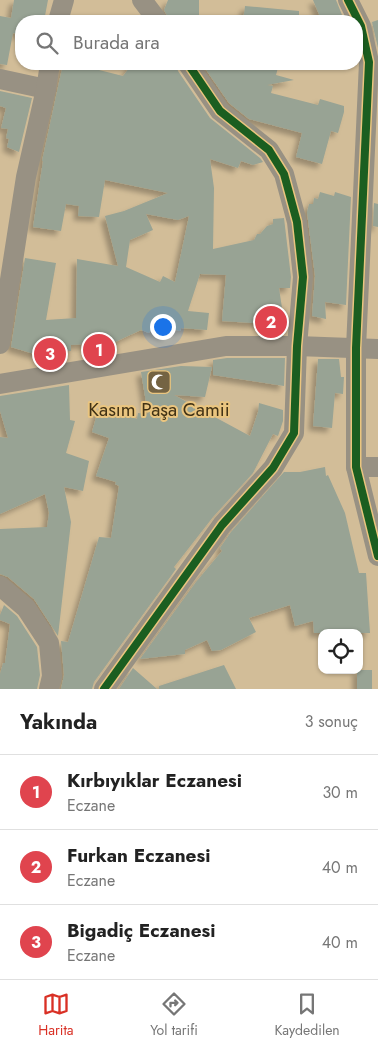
<!DOCTYPE html>
<html lang="tr">
<head>
<meta charset="utf-8">
<style>
  :root { --surface:#fff; --page:#f6f6f6; --text:#222; --muted:#767676; --line:#e0e0e0; --accent:#d93025 }
  body { margin:0; font-family:Jost,sans-serif; background:var(--page); color:var(--text) }
  .controls { position:absolute; right:15px; bottom:15px; display:grid; overflow:hidden; border-radius:10px; box-shadow:0 1px 4px #0004 }
  .controls button { width:45px; height:45px; display:grid; place-items:center; padding:0; border:0; border-bottom:1px solid var(--line); background:var(--surface); color:var(--text); font:25px sans-serif }
  .you { position:absolute; left:162px; top:326px; width:18px; height:18px; margin:-12px; border:4px solid #fff; border-radius:50%; background:#1a73e8; box-shadow:0 0 0 8px #1a73e833 }
  .badge { display:grid; place-items:center; width:32px; height:32px; border-radius:50%; background:var(--accent); color:#fff; font-size:16px; font-weight:700 }
  .pin { position:absolute; translate:-50% -50%; border:2px solid #fff; box-shadow:0 1px 5px #0006 }
  .list { margin:0; padding:0; list-style:none }
  h2 { display:flex; justify-content:space-between; align-items:center; height:65px; margin:0; padding:0 20px; font-size:21px }
  h2 small { font-size:16px; font-weight:400; color:var(--muted) }
  .list li { display:grid; grid-template-columns:32px 1fr auto; gap:15px; align-items:center; box-sizing:border-box; height:75px; padding:0 20px; border-top:1px solid var(--line) }
  .list b { display:block; font-size:19px; white-space:nowrap }
  .list p { margin:0; font-size:16px; white-space:nowrap; color:var(--muted) }
  .list em { font-size:16px; font-style:normal; color:var(--muted) }
  .icon { flex:none; width:28px; height:28px; fill:none; stroke:currentColor; stroke-width:2; stroke-linecap:round; stroke-linejoin:round }
  .map { position:relative; flex:none; width:378px; height:689px; overflow:hidden }
  .search { position:absolute; background:var(--surface); box-shadow:0 1px 4px #0004; left:15px; right:15px; top:15px; height:55px; display:flex; align-items:center; gap:12px; box-sizing:border-box; padding:0 18px; border-radius:20px; color:var(--muted); font-size:19px }
  .sheet { height:290px; background:var(--surface) }
  nav { display:flex; justify-content:space-around; align-items:center; box-sizing:border-box; height:70px; border-top:1px solid var(--line); background:var(--surface); font-size:14px; color:var(--muted) }
  nav a { display:grid; justify-items:center; gap:2px }
  nav .on { color:var(--accent) }
  .map>svg:first-child { display:block }
  .building { fill:#98a394; fill-rule:evenodd; filter:url(#shadow) }
  .lines { fill:none; stroke-linecap:round; stroke-linejoin:round }
  .minor { stroke:#989183; stroke-width:20 }
  .cycleway-casing { stroke:#eac57f; stroke-width:11 }
  .cycleway { stroke:#1b5e20; stroke-width:8 }
  .labels { text-anchor:middle; dominant-baseline:central; stroke-width:4; stroke-linejoin:round; paint-order:stroke }
  .poi-label { font-size:19px; fill:#413215; stroke:#eac57f }
</style>
</head>
<body>
<div class="map">
<svg width="378" height="689" viewBox="0 0 378 689">
  <defs>
    <filter id="shadow"><feDropShadow dx="-4.5" dy="4.5" stdDeviation="2.5" flood-color="#0004"/></filter>
  </defs>
  <rect width="100%" height="100%" fill="#d2bd98"/>
  <g class="building">
    <path d="M 14,0 L 48,0 L 44,21 L 21,21 L 21,35 L 13,33 L 7,65 L 0,64 L 0,16 L 11,18 Z"/>
    <path d="M 168,0 L 199,0 L 199,21 L 170,21 L 164,10 Z"/>
    <path d="M 313,0 L 336,0 L 342,15 L 321,19 Z"/>
    <path d="M 245,6 L 299,11 L 299,21 L 243,21 Z"/>
    <path d="M 378,20 L 378,48 L 372,22 Z"/>
    <path d="M 63,64 L 83,64 L 83,66 L 123,76 L 132,64 L 176,64 L 178,71 L 210,118 L 260,158 L 263,162 L 253,165 L 241,161 L 238,168 L 210,159 L 214,188 L 213,249 L 254,240 L 257,234 L 260,234 L 267,226 L 273,224 L 273,219 L 284,218 L 291,277 L 290,288 L 279,288 L 284,321 L 252,323 L 222,321 L 226,275 L 200,274 L 188,311 L 209,313 L 207,330 L 181,328 L 180,331 L 165,327 L 167,337 L 150,331 L 149,333 L 141,330 L 113,343 L 71,345 L 71,351 L 47,350 L 34,354 L 11,347 L 25,258 L 56,263 L 46,320 L 76,318 L 77,259 L 118,266 L 105,216 L 124,211 L 168,193 L 105,180 L 99,217 L 78,216 L 79,206 L 66,204 L 61,231 L 33,227 L 43,161 L 42,161 ZM 146,214 L 178,220 L 189,216 L 175,282 L 163,276 L 160,282 L 126,267 L 130,240 L 153,230 Z"/>
    <path d="M 202,64 L 237,64 L 259,70 L 260,64 L 279,64 L 276,75 L 294,80 L 267,85 L 273,86 L 271,93 L 318,105 L 320,99 L 344,106 L 344,112 L 338,133 L 331,131 L 322,164 L 296,157 L 302,133 L 249,119 L 229,103 Z"/>
    <path d="M 0,91 L 32,98 L 19,152 L 7,147 L 9,139 L 6,138 L 8,129 L 1,128 L 6,108 L 0,106 Z"/>
    <path d="M 320,192 L 334,196 L 335,192 L 351,197 L 346,305 L 325,302 L 326,319 L 312,316 L 315,276 L 307,212 L 309,204 L 313,204 L 314,198 L 318,199 Z"/>
    <path d="M 374,203 L 378,204 L 378,227 L 373,226 Z"/>
    <path d="M 227,358 L 285,358 L 284,386 L 213,375 L 213,360 Z"/>
    <path d="M 318,359 L 339,359 L 341,377 L 344,377 L 343,394 L 335,393 L 332,428 L 313,426 Z"/>
    <path d="M 181,366 L 212,367 L 205,397 L 174,395 L 250,436 L 258,412 L 259,403 L 283,410 L 283,421 L 278,436 L 273,434 L 253,473 L 213,517 L 174,567 L 176,569 L 94,682 L 92,689 L 61,689 L 64,675 L 61,641 L 68,642 L 99,537 L 111,538 L 119,486 L 115,484 L 116,482 L 96,476 L 109,438 L 92,432 L 99,407 L 137,419 L 138,413 L 148,414 L 141,372 Z"/>
    <path d="M 69,385 L 70,420 L 75,421 L 66,453 L 89,461 L 83,491 L 64,487 L 71,522 L 58,636 L 34,599 L 8,577 L 0,574 L 0,529 L 47,527 L 49,513 L 45,494 L 0,514 L 0,437 L 8,438 L 0,411 L 0,396 Z"/>
    <path d="M 325,467 L 326,476 L 328,475 L 345,513 L 359,573 L 366,573 L 370,633 L 314,633 L 313,621 L 295,626 L 290,605 L 249,618 L 256,632 L 221,650 L 212,651 L 207,640 L 185,650 L 185,654 L 140,659 L 196,582 L 222,551 L 220,548 L 231,532 L 284,472 L 300,472 Z"/>
    <path d="M 4,605 L 17,616 L 37,647 L 40,675 L 37,689 L 0,689 L 0,674 L 3,663 L 5,663 L 10,624 L 0,620 L 0,615 Z"/>
    <path d="M 224,665 L 236,689 L 159,689 L 159,686 Z"/>
    <path d="M 133,668 L 157,689 L 119,689 Z"/>
    <rect x="357" y="670" width="15" height="19"/>
  </g>
  <g class="lines">
    <g class="minor">
      <path d="M 142,0 L 158,21"/>
      <path d="M 348,0 L 361,26 L 369,62 L 356,348 L 356,467 L 378,556"/>
      <path d="M 58,21 L 64,0"/>
      <path d="M 0,79 L 46,89"/>
      <path d="M 0,344 L 26,177 L 46,89 L 50,64"/>
      <path d="M 0,384 L 226,346 L 297,346 L 378,349"/>
      <path d="M 356,467 L 378,467"/>
      <path d="M 0,586 L 26,608 L 49,643 L 52,676 L 49,689"/>
      <path d="M 104,689 L 222,525 L 273,468 L 294,433 L 297,346 L 303,277 L 297,222 L 284,174 L 269,150 L 220,111 L 188,64"/>
    </g>
    <g class="cycleway-casing">
      <g id="cycleway">
        <path d="M 348,0 L 361,26 L 369,62 L 356,348 L 356,467 L 378,556"/>
        <path d="M 104,689 L 222,525 L 273,468 L 294,433 L 297,346 L 303,277 L 297,222 L 284,174 L 269,150 L 220,111 L 188,64"/>
      </g>
    </g>
    <use href="#cycleway" class="cycleway"/>
  </g>
  <defs>
    <g id="mosque-square" transform="scale(1.25)"><rect x="-9" y="-9" width="18" height="18" rx="4" fill="#746343" stroke="#eac57f"/><path d="M3.5-4.9A6 6 0 1 0 3.5 4.9A5 5 0 1 1 3.5-4.9Z" fill="#fff"/></g>
  </defs>
  <g fill-rule="evenodd">
    <use href="#mosque-square" x="159" y="382"/>
  </g>
  <g class="labels">
    <g class="poi-label">
      <text x="159" y="409">Kasım Paşa Camii</text>
    </g>
  </g>
</svg>
<div class="controls">
<button><svg class="icon" aria-label="locate" viewBox="0 0 24 24"><circle cx="12" cy="12" r="6"/><path d="M12 2v4M12 18v4M2 12h4M18 12h4"/></svg></button>
</div>
<div class="you"></div>
<div class="pin badge" style="left:99px;top:350px;background:#e0444e">1</div>
<div class="pin badge" style="left:271px;top:322px;background:#e0444e">2</div>
<div class="pin badge" style="left:50px;top:354px;background:#e0444e">3</div>
<div class="search"><svg class="icon" aria-label="search" viewBox="0 0 24 24"><circle cx="10" cy="10" r="6"/><path d="M15 15l6 6"/></svg>Burada ara</div>
</div>
<section class="sheet">
<h2>Yakında<small>3 sonuç</small></h2>
<ul class="list">
<li><span class="badge" style="background:#e0444e">1</span><div><b>Kırbıyıklar Eczanesi</b><p>Eczane</p></div><em>30 m</em></li>
<li><span class="badge" style="background:#e0444e">2</span><div><b>Furkan Eczanesi</b><p>Eczane</p></div><em>40 m</em></li>
<li><span class="badge" style="background:#e0444e">3</span><div><b>Bigadiç Eczanesi</b><p>Eczane</p></div><em>40 m</em></li>
</ul>
</section>
<nav>
<a class="on"><svg class="icon" aria-label="map" viewBox="0 0 24 24"><path d="M3 6l6-2 6 2 6-2v14l-6 2-6-2-6 2zM9 4v14M15 6v14"/></svg>Harita</a>
<a><svg class="icon" aria-label="directions" viewBox="0 0 24 24"><path d="M12 3l9 9-9 9-9-9zM9 14v-3h6M13 9l2 2-2 2"/></svg>Yol tarifi</a>
<a><svg class="icon" aria-label="saved" viewBox="0 0 24 24"><path d="M7 4h10v16l-5-4-5 4z"/></svg>Kaydedilen</a>
</nav>
</body>
</html>
